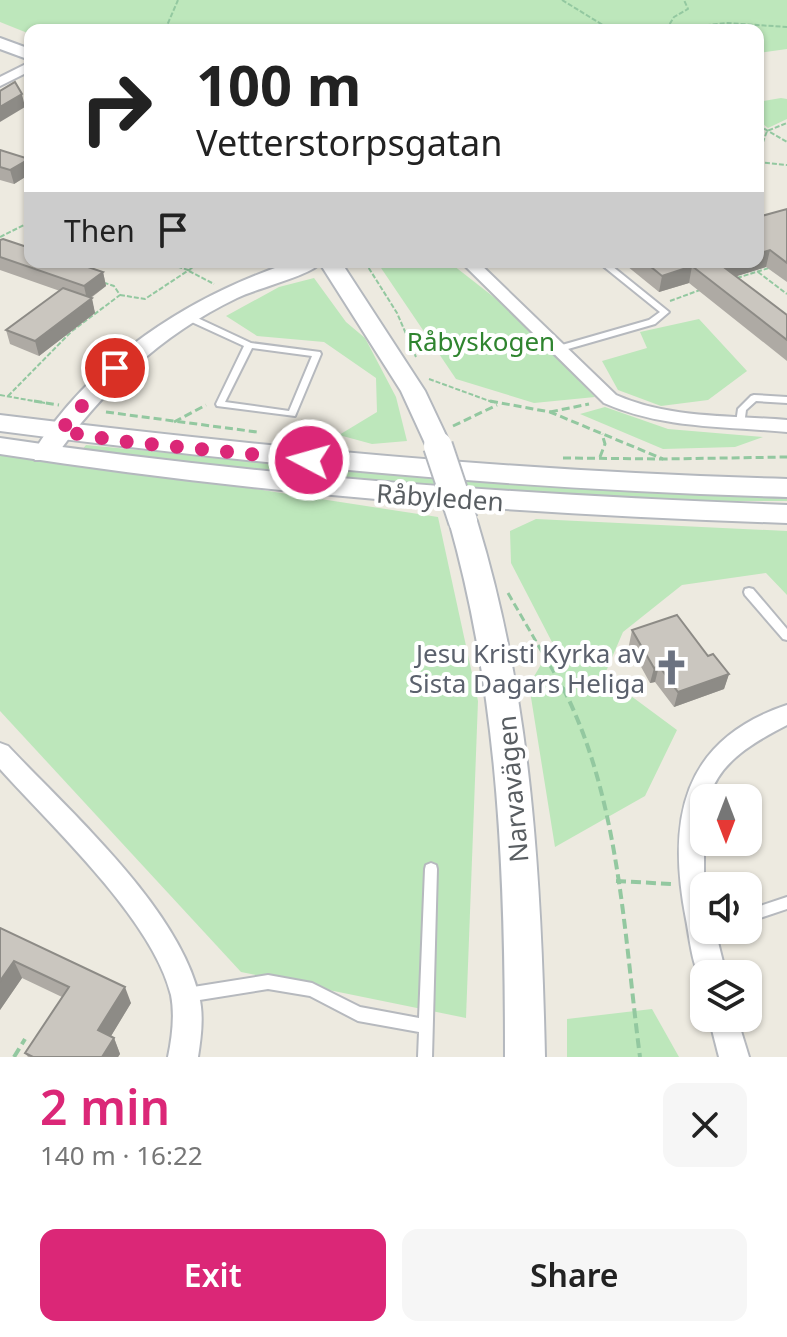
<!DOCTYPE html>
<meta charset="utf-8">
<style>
:root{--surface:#fff;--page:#f6f6f6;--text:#222;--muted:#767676;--accent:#db2777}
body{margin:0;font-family:"Noto Sans",sans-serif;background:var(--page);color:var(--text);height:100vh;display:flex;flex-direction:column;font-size:30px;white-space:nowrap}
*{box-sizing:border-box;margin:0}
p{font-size:26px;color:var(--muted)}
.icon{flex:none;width:44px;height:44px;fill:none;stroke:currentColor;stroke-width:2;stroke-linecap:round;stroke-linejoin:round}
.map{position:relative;height:1057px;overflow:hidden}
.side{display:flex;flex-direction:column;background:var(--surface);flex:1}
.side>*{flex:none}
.guide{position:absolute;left:24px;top:24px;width:740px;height:244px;border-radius:16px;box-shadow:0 2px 6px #0004;background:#fff;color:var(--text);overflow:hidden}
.needle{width:52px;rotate:180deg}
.buttons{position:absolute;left:690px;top:784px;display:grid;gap:16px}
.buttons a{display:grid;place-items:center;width:72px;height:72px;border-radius:16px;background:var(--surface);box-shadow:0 2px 6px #0004;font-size:40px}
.pin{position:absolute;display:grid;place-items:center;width:68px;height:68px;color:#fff;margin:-34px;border:4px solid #fff;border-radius:50%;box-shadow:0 2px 8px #0007}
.me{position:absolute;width:88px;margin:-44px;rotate:276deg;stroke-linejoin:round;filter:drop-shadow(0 0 6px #0008)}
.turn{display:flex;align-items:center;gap:28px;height:168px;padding:0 40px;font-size:36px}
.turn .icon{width:104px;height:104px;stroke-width:2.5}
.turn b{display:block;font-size:56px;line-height:68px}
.then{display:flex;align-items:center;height:76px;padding:0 40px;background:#0003;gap:16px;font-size:30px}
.round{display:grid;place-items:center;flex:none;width:84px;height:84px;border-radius:16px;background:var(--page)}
.head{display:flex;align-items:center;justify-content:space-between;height:136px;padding:0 40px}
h1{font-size:48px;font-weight:600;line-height:60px;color:var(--accent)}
.primary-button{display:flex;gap:16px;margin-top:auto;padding:16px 40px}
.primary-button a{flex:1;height:92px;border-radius:16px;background:var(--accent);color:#fff;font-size:32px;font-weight:600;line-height:92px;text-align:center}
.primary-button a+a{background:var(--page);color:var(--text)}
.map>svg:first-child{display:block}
.green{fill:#bde7bb}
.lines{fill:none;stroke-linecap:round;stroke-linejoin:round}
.service-casing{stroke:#b6b9be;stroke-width:4}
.minor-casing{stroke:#b6b9be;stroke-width:4}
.tertiary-casing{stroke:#b6b9be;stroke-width:4}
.secondary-casing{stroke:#b4b8be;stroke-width:4}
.path-far2{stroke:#93c8a0;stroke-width:2;stroke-dasharray:5 2;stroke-linecap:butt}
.path-far1{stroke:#93c8a0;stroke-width:3;stroke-dasharray:8 4;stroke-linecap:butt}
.path{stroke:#93c8a0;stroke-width:4;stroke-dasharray:10 5;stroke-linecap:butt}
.service{fill:#fff;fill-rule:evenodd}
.minor{fill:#fff;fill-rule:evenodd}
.tertiary{fill:#fff;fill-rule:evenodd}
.secondary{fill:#fff;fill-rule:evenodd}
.secondary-bridge-casing{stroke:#b4b8be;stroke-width:32;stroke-linecap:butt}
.secondary-bridge{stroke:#fff;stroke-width:28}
.wall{fill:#aeaaa4}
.shaded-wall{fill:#8d8b86}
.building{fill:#cac6bf;stroke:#8d8b86;stroke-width:2}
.route{stroke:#db2777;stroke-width:14;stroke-dasharray:0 25.2}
.labels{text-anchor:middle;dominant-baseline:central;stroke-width:8;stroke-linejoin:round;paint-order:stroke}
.park-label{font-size:26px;fill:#2f842f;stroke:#fff}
.street-label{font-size:26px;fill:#595e62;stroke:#fff}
.worship-label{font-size:26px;fill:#5b616d;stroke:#fff;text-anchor:end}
</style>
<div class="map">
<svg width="787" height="1057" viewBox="0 0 787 1057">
<rect width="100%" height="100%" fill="#edeae0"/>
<g class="green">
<path d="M 0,0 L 787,0 L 787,49 L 758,53 L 758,30 L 30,30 L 30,34 L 0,22 Z"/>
<path d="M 781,98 L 787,99 L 787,119 L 768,128 L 758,120 L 758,102 Z"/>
<path d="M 377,262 L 449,262 L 509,309 L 595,397 L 534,403 L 456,379 Z"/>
<path d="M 314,278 L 346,322 L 365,338 L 396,397 L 407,441 L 372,444 L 339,435 L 377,412 L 376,378 L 324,342 L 257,336 L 226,316 L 279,287 Z"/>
<path d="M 699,319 L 747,371 L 708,400 L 661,406 L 618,390 L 602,361 L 647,348 L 640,332 Z"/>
<path d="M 605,407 L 668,429 L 763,437 L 735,447 L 663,449 L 580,414 Z"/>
<path d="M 86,445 L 429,478 L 787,494 L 787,501 L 644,501 L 437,491 L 81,451 Z"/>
<path d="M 0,450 L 438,517 L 478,701 L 466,1018 L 241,972 L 0,711 Z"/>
<path d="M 536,519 L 787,531 L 787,595 L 766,573 L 682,585 L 623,632 L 604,676 L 677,730 L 645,796 L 555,847 L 529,685 L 553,644 L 511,563 L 510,531 Z"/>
<path d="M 652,1009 L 679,1057 L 567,1057 L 567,1019 Z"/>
</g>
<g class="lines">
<defs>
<g id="service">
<path d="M 598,262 L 607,262 L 669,312 L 655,324 L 561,351 L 555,351 L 555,347 L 649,320 L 660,312 Z"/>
<path d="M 183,314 L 189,314 L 251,343 L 320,352 L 321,354 L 295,416 L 217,406 L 216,404 L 244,346 L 183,318 ZM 252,348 L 312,356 L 289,411 L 225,402 Z"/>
<path d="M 754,395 L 787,397 L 787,403 L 756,401 L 746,410 L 744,425 L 738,425 L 736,423 L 738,409 L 751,396 Z"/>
<path d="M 749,588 L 753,589 L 787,629 L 787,640 L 783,639 L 745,595 L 744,592 L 745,589 Z"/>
<path d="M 431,863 L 436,865 L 437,869 L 432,1057 L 418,1057 L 419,1032 L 358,1021 L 310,996 L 268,989 L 187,1002 L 182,1000 L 180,995 L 182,990 L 187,988 L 268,975 L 312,983 L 360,1007 L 419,1018 L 425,869 L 426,865 Z"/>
<path d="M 787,897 L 787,909 L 748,922 L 748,910 Z"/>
</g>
<g id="minor">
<path d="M 30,62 L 30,71 L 0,86 L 0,77 Z"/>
<path d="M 461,262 L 478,262 L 616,395 C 671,419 729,415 787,420 L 787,432 C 724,426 663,429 604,403 Z"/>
<path d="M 787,705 L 787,725 C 756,741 719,761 709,798 L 704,798 L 704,930 L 715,930 L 726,974 L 704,974 L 704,984 C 692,968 690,939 686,919 C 667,821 681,740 787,705 Z"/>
<path d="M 0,743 L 8,746 C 70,812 178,907 199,996 C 204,1015 201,1038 198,1057 L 168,1057 C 172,1038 175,1015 171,995 C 153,920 52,827 0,769 Z"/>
<path d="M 709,1018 L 737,1018 L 749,1057 L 719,1057 Z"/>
</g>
<path id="tertiary" d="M 292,262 L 322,262 C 310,276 257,288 237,298 C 160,335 102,391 53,460 L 35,460 L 32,454 C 92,359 187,297 292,262 Z"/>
<g id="secondary">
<path d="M 0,38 L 30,49 L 30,60 L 0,49 Z"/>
<path d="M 319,262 L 341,262 L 425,391 L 451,446 L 447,452 L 429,452 L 401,391 Z"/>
<path d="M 0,415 C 262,447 523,472 787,479 L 787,497 C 523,490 262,465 0,431 Z"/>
<path d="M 0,438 C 261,477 523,495 787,505 L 787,523 C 523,514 261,495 0,454 Z"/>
<path d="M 463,511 L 473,514 L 477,521 C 531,697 541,874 545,1057 L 505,1057 C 505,875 499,697 449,521 L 453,514 Z"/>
</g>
</defs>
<use href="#service" class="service-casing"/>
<use href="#minor" class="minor-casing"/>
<use href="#tertiary" class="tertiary-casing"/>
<use href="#secondary" class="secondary-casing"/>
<g class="path-far2">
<path d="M 562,0 L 611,30"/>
<path d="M 165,30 L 178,0"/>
<path d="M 664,30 L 726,23 L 787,27"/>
<path d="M 666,30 L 674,17 L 688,9 L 684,0"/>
<path d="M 758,125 L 787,142"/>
<path d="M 758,156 L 767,131 L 787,123"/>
<path d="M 758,162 L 787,165"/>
<path d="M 0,237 L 30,222"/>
<path d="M 164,262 L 191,271"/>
<path d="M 365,262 L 397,313 L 416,357"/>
<path d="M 189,271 L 214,284"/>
<path d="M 758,272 L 787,294"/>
<path d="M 737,278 L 772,267"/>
<path d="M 120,295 L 145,299 L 201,262"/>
<path d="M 670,301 L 700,290"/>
<path d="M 429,379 L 495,403"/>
<path d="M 0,395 L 45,403"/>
<path d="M 8,396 L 72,331 L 120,295 L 114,286 L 105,283"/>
</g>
<g class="path-far1">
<path d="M 34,401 L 59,405"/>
<path d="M 490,401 L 550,412 L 663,459 L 787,457"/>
<path d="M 106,412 L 257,432"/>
<path d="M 550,412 L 589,404"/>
<path d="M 174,422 L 206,405"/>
<path d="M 453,426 L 497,405"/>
<path d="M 600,457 L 605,444 L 602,434"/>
<path d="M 563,458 L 663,459"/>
<path d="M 508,593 L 564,690"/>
</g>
<g class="path">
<path d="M 563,688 C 620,799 624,936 640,1057"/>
<path d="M 616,881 L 672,884"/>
<path d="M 14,1057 L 25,1039"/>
</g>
<use href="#service" class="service"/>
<use href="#minor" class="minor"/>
<use href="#tertiary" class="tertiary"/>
<use href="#secondary" class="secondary"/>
<defs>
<path id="secondary-bridge" d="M 438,446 L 463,521"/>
</defs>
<use href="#secondary-bridge" class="secondary-bridge-casing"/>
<use href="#secondary-bridge" class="secondary-bridge"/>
</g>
<g class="wall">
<path d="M 0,150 L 29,159 L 30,174 L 14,184 L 0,180 Z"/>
<path d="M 787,209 L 787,282 L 766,267 L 736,276 L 787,315 L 787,361 L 689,283 L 659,292 L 622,262 L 758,262 Z"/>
<path d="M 0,240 L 103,272 L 106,286 L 91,298 L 95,313 L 39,356 L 10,344 L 6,330 L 60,291 L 0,270 Z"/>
<path d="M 632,630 L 708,656 L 729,674 L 724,689 L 674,707 L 655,682 L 650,683 L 629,645 Z"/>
<path d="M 0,928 L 131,1003 L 111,1036 L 114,1038 L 120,1054 L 118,1057 L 28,1057 L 25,1053 L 62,997 L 22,978 L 0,1010 Z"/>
</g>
<g class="shaded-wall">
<path d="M 22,94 L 25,107 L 0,122 L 0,107 Z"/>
<path d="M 29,159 L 30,174 L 14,184 L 10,170 Z"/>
<path d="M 770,250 L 766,267 L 718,282 L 721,265 L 732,262 L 758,262 L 758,254 Z"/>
<path d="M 692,266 L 689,283 L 659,292 L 662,276 Z"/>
<path d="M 103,272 L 106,286 L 87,300 L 84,286 Z"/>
<path d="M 92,298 L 95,313 L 39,356 L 35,341 Z"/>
<path d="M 659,666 L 655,682 L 650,683 L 654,668 Z"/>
<path d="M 729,674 L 724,689 L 674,707 L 678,692 Z"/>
<path d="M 14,961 L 22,978 L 0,1010 L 0,981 Z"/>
<path d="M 125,987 L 131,1003 L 105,1046 L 98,1030 Z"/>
<path d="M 114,1038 L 120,1054 L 118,1057 L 102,1057 Z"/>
</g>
<g class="building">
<path d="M 15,82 L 22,94 L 0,107 L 0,91 Z"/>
<path d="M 0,150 L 29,159 L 10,170 L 0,167 Z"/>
<path d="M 787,209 L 787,263 L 770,250 L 758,254 L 758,217 Z"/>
<path d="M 3,239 L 30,248 L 30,262 L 73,262 L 103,272 L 84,286 L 0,257 L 0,240 Z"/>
<path d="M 645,262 L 732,262 L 721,265 L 787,315 L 787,340 L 692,266 L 662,276 Z"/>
<path d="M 63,288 L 92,298 L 35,341 L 6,330 Z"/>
<path d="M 677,615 L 708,656 L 713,654 L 729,674 L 678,692 L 659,666 L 654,668 L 632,630 Z"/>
<path d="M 0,928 L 125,987 L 98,1030 L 114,1038 L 102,1057 L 33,1057 L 25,1053 L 69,987 L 14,961 L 0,981 Z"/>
</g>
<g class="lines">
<path class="route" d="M 115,368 L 60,431 L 119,441 L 309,460"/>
</g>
<defs>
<symbol id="church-bare" viewBox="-9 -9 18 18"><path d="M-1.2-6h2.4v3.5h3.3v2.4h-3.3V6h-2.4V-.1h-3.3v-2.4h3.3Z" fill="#6b7280" stroke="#fff" stroke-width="2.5" paint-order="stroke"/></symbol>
</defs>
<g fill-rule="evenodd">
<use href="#church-bare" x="646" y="642" width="51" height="51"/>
</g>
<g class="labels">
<g class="park-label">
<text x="481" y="341">Råbyskogen</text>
</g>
<g class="street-label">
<text transform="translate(440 497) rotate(4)">Råbyleden</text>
<text transform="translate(512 789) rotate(-95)">Narvavägen</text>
</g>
<g class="worship-label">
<text x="645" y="653">Jesu Kristi Kyrka av<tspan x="645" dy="30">Sista Dagars Heliga</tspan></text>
</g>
</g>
</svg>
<div class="buttons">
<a><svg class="needle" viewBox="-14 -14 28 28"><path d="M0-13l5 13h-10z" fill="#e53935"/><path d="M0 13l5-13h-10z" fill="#767676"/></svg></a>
<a><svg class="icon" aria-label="sound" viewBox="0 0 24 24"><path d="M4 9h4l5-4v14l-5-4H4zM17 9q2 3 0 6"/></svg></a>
<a><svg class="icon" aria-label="layers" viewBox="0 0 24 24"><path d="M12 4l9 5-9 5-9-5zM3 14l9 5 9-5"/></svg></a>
</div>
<div class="pin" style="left:115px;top:368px;background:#d93025"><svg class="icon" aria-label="arrive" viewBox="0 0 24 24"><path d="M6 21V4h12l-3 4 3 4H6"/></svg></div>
<svg class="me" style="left:309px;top:460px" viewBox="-20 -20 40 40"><circle r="17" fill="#db2777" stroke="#fff" stroke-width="3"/><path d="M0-11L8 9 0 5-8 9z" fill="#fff"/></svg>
<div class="guide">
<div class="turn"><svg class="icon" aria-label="right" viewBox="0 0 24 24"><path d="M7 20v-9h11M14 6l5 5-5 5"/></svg><div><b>100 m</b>Vetterstorpsgatan</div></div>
<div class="then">Then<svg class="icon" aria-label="arrive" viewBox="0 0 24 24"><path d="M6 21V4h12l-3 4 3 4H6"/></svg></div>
</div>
</div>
<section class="side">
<div class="head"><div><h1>2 min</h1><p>140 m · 16:22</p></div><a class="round"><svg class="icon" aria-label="close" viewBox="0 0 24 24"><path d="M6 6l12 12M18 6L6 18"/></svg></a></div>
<div class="primary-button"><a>Exit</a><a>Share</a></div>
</section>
